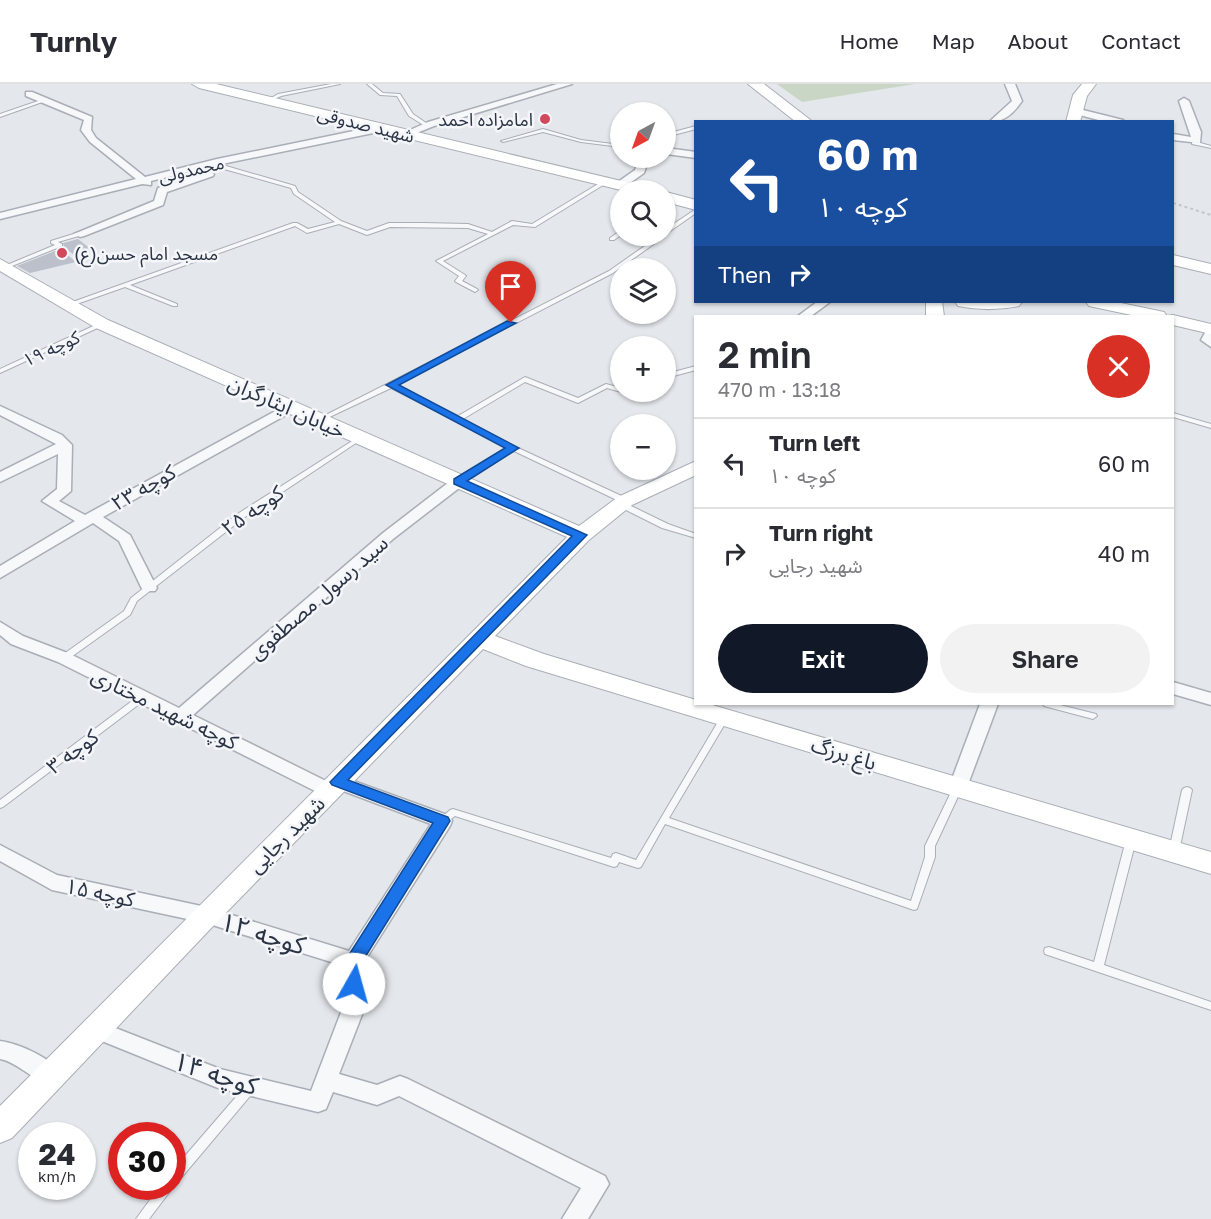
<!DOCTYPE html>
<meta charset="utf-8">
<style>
:root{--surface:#fff;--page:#f2f2f3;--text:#2b2b33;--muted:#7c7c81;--line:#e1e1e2;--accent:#111827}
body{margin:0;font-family:"Golos Text","Noto Sans Arabic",sans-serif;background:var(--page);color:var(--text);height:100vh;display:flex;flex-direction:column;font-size:22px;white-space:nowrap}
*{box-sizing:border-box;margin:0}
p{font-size:20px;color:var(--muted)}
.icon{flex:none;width:33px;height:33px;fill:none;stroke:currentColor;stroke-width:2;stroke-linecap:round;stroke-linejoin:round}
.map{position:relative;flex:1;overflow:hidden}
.side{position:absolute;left:694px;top:231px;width:480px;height:390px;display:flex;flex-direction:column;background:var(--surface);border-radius:0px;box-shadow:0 2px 4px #0004}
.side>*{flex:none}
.banner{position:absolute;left:694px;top:36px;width:480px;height:183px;border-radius:0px;box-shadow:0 2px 4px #0004;background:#1a4fa0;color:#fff;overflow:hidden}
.needle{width:39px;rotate:221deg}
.fabs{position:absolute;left:610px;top:18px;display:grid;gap:12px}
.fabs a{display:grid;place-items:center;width:66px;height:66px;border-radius:50%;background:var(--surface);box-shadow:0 2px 4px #0004;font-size:30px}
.speed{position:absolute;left:18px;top:1038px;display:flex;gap:12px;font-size:30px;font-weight:700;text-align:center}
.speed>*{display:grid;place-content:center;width:78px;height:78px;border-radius:50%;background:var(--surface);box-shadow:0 2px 4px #0004;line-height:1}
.speed small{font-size:15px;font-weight:400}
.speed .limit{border:9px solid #d22;background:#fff;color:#111}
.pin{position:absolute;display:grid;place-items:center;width:51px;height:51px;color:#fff;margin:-62px -26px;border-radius:50% 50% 50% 0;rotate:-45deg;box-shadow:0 0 6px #0007}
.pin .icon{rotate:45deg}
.me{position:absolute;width:66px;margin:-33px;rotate:7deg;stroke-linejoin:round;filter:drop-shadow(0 0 4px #0008)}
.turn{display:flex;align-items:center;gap:21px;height:126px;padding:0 24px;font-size:27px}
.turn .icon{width:78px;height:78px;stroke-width:2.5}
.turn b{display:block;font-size:42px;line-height:51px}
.then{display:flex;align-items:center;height:57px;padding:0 24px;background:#0003;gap:12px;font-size:22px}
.round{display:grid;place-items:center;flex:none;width:63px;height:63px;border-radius:32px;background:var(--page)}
.head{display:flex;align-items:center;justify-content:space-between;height:102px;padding:0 24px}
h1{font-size:36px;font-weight:600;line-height:45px}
.action{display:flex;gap:12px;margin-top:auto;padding:12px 24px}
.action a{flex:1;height:69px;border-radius:36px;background:var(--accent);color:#fff;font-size:24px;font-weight:600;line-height:69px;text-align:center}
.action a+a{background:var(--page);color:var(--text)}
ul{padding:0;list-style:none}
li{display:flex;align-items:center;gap:18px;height:90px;padding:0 24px;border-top:2px solid var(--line)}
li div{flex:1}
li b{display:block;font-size:22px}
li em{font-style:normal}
header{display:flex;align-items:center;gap:36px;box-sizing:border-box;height:84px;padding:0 30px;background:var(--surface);border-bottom:2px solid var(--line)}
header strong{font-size:28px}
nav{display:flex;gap:33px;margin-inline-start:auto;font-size:21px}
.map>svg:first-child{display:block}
.green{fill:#c9d6c5}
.building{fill:#bbc0ca}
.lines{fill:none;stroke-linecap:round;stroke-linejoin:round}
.lane-casing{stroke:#a9aeb7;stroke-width:2}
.street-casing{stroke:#a9aeb7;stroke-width:3}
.secondary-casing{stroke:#a9aeb7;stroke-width:2}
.path{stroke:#c2c5cb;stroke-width:2;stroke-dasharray:3 3;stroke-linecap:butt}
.lane{fill:#f7f8fa;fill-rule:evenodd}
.street{fill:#f7f8fa;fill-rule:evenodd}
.secondary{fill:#fff;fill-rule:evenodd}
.route{fill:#1a73e8;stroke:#114b97;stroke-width:1.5}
.poi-dot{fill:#d1495b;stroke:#f4f6f9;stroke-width:2}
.labels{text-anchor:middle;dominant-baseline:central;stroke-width:5;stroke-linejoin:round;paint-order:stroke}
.far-poi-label{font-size:18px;fill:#2b3445;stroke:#f4f6f9;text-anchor:end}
.far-street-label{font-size:18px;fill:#2b3445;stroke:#f4f6f9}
.street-label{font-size:21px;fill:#2b3445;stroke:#f4f6f9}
.near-street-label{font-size:26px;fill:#2b3445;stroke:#f4f6f9}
</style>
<header>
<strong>Turnly</strong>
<nav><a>Home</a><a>Map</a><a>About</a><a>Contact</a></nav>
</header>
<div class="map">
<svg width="1211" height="1135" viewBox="0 0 1211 1135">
<rect width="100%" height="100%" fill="#e4e7ec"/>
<path class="green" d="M 777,0 L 915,0 L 802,18 Z"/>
<g class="building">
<path d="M 78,155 L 92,166 L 74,171 L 64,163 L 63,159 Z"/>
<path d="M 60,165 L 76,178 L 30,189 L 17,182 Z"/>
</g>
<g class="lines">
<defs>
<g id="lane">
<path d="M 331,0 L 340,0 L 281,12 L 268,18 L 266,17 L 278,10 Z"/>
<path d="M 367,0 L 372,0 L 383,9 L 400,10 L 413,30 L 429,41 L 425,42 L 409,32 L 397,12 L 380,11 Z"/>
<path d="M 44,15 L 48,16 L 0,33 L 0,30 Z"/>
<path d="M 696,42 L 696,45 L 666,53 L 666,50 Z"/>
<path d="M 543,45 L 581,56 L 621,61 L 621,63 L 581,58 L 543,48 L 503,58 L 501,57 Z"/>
<path d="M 1194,56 L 1198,56 L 1197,58 L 1211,62 L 1211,64 L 1192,60 L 1192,59 Z"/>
<path d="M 226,82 L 295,102 L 298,108 L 341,137 L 367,147 L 389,139 L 423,139 L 468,140 L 492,148 L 512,137 L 532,140 L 603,97 L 608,98 L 535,143 L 513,141 L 443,177 L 465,191 L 466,192 L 462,197 L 477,205 L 478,206 L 475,208 L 456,198 L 455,197 L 459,192 L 436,177 L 488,150 L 468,144 L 390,143 L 367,151 L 339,140 L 307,149 L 295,142 L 130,201 L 177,220 L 177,222 L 173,222 L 125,203 L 71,222 L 67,222 L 67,220 L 293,139 L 297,139 L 308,145 L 335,138 L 294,110 L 291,104 L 224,85 L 224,83 Z"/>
<path d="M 696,125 L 696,129 L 666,150 L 666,145 Z"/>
<path d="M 621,146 L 621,151 L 614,156 L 610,156 L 610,154 Z"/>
<path d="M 80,148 L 82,149 L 82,151 L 58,158 L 62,160 L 62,162 L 7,184 L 2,183 L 55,161 L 51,159 L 51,157 Z"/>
<path d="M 659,152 L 665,152 L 613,189 L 396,301 L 458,332 L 525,293 L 578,314 L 606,300 L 621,304 L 621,308 L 623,308 L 621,308 L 607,304 L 578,319 L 525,298 L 463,335 L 516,363 L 628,415 L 629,417 L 625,419 L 668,440 L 696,450 L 696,454 L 662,444 L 618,422 L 617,420 L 621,418 L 514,367 L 461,400 L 455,400 L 454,398 L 455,396 L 509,364 L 391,304 L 321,337 L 319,338 L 316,336 L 609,187 Z"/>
<path d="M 102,238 L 104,239 L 104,241 L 0,289 L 0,285 Z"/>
<path d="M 696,282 L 696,286 L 666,294 L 666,290 Z"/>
<path d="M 1173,329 L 1211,340 L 1211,344 L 1173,333 Z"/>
<path d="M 360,352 L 362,353 L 362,355 L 245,433 L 137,517 L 130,531 L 67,576 L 61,576 L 60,574 L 61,572 L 124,527 L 131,514 L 239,429 Z"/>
<path d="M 143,610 L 147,613 L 146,615 L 3,723 L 0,724 L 0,716 L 140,611 Z"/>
<path d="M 1043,620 L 1056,620 L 1096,630 L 1097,632 L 1093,635 L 1044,622 Z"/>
<path d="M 725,630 L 729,633 L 669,734 L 911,817 L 925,773 L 925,762 L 954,702 L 960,702 L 962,704 L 935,762 L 935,773 L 917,825 L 914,826 L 911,825 L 665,740 L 641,783 L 638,784 L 619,778 L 617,782 L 614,783 L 455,732 L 446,739 L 440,739 L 438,737 L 450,726 L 453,725 L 611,774 L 613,770 L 616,769 L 636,776 L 722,631 Z"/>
<path d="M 1187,703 L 1190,704 L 1192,706 L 1179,767 L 1177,770 L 1174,771 L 1171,770 L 1169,767 L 1182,706 L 1184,704 Z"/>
<path d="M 1131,752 L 1134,753 L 1136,756 L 1104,881 L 1211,918 L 1211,926 L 1045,870 L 1044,867 L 1045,864 L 1049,863 L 1094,878 L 1126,756 L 1128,753 Z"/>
<path d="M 252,997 L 256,999 L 258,1002 L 256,1005 L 176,1100 L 173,1101 L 173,1102 L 171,1106 L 149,1135 L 136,1135 L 160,1102 L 172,1102 L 172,1087 L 248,999 Z"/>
</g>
<g id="street">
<path d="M 557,0 L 572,0 L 434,42 L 409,52 L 401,50 L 428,38 Z"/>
<path d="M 1005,0 L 1015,0 L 1022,17 C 1013,30 1004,38 989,38 L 1012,17 Z"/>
<path d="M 26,8 L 32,8 L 92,33 L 91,46 L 96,54 L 145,93 L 217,75 L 383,41 L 388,44 L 383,47 L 217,81 L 151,97 L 151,101 L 142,100 L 0,135 L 0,129 L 136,95 L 90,58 L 81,46 L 84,36 L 26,12 Z"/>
<path d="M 1184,14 L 1189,17 L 1201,48 L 1200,59 L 1173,56 L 1173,50 L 1191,53 L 1179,17 Z"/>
<path d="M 1075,24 L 1123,36 L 1124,38 L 1106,38 L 1072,29 L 1072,25 Z"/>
<path d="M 666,64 L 696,68 L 696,74 L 666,70 Z"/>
<path d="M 639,74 L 649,74 L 644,89 L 623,104 L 615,104 L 615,100 L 635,86 Z"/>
<path d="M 209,87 L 214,90 L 213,92 L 167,108 L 163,121 L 84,152 L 80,153 L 74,150 L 154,117 L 158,104 Z"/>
<path d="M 817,218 L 830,218 L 811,232 L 798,232 Z"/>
<path d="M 1211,244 L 1211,263 L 1201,256 L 1207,245 Z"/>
<path d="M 290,319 L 297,323 L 295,326 L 103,433 L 130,451 L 157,504 L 155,507 L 143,507 L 119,457 L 93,439 L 0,494 L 0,482 L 75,437 L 42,417 L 57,405 L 58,370 L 0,398 L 0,388 L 56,360 L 0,331 L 0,322 L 62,351 L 72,361 L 71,407 L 59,417 L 85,431 Z"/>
<path d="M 458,394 L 465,398 L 463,401 L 393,455 L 193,631 L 328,698 L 331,693 L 337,691 L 450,732 L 452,737 L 450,742 L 364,878 L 365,923 L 339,990 L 377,1001 L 400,992 L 408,995 L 605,1092 L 609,1100 L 588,1135 L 562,1135 L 581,1104 L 399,1012 L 377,1021 L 333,1008 L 326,1025 L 318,1028 L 218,1004 L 87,951 L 84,945 L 87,939 L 95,936 L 220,985 L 311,1007 L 343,923 L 344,882 L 206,839 L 52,806 L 0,777 L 0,761 L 57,791 L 206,823 L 349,867 L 431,740 L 338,705 L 335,711 L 329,713 L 323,711 L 58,578 L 11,560 L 0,551 L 0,538 L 23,552 L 70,570 L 179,624 L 383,449 L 453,395 Z"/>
<path d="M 1173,598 L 1211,609 L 1211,621 L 1173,610 Z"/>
<path d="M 980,620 L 998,620 L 967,703 L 964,708 L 958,710 L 952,708 L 949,703 Z"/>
<path d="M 0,957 C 18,959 54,975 62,991 L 59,998 C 39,1005 20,978 0,975 Z"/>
</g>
<g id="secondary">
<path d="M 192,0 L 216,0 L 638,101 L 646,106 L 621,106 L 199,4 Z"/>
<path d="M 748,0 L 764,0 L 813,38 L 796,38 Z"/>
<path d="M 1082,0 L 1096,0 L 1087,12 L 1080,38 L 1066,38 L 1073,11 Z"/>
<path d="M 666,108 L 696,116 L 696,126 L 666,118 Z"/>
<path d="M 1173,171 L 1211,180 L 1211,190 L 1173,181 Z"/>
<path d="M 0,175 L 108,236 L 579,442 L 618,413 L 696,377 L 696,391 L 632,421 L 589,456 L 495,552 L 544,570 L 696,616 L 696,620 L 709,620 L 1211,768 L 1211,790 L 526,582 L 483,565 L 216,839 L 12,1054 L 0,1059 L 0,1022 L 567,453 L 96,244 L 0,187 Z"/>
<path d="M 926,218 L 942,218 L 944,232 L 926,232 Z"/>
<path d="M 955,218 L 1022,218 L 1019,222 C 1000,226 977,226 958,222 Z"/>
<path d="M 1086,218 L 1116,218 L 1164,228 L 1167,232 L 1136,232 L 1089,222 Z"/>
<path d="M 1173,231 L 1211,240 L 1211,250 L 1173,241 L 1173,232 L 1167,232 Z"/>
</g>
</defs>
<use href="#lane" class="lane-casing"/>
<use href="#street" class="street-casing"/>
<use href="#secondary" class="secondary-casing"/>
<path class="path" d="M 1173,119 L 1211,131"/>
<use href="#lane" class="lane"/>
<use href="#street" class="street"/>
<use href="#secondary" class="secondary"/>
</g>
<path class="route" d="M 507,237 L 516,239 L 399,301 L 519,364 L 467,397 L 587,451 L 348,696 L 448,733 L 450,737 L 362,878 L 362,900 L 360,905 L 354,907 L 348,905 L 345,900 L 345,877 L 433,739 L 332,701 L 330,698 L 572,452 L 454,400 L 454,395 L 505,364 L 386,301 Z"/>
<g class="poi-dot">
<circle cx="545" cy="35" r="6"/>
<circle cx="62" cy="169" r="6"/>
</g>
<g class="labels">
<g class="far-poi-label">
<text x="533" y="35">امامزاده احمد</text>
<text x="74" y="169" text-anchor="start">مسجد امام حسن(ع)</text>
</g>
<g class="far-street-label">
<text transform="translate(366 40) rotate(14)">شهید صدوقی</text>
<text transform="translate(191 85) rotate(-13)">محمدولی</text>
<text transform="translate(51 264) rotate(-25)">کوچه ۱۹</text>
</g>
<g class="street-label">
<text transform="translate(287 322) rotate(24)">خیابان ایثارگران</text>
<text transform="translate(143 403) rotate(-30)">کوچه ۲۳</text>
<text transform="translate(252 426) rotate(-35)">کوچه ۲۵</text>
<text transform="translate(318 513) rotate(-41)">سید رسول مصطفوی</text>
<text transform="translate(165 624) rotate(26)">کوچه شهید مختاری</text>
<text transform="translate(72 667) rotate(-37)">کوچه ۳</text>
<text transform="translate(844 669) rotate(17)">باغ برزگ</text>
<text transform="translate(286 750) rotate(-45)">شهید رجایی</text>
<text transform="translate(100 808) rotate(12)">کوچه ۱۵</text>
</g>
<g class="near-street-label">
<text transform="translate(263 849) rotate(17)">کوچه ۱۲</text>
<text transform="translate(216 989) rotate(18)">کوچه ۱۴</text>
</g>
</g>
</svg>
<div class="fabs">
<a><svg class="needle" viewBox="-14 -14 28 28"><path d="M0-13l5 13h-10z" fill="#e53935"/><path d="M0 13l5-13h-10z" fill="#7c7c81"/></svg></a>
<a><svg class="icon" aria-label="search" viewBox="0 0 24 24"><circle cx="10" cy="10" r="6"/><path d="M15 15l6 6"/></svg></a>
<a><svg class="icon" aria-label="layers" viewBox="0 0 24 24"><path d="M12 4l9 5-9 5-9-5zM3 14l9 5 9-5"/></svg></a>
<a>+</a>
<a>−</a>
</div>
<div class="speed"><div>24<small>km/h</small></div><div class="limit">30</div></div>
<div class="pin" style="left:511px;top:239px;background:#d93025"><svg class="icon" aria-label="arrive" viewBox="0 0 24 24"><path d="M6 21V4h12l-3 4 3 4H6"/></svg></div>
<svg class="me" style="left:354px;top:900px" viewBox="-20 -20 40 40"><circle r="19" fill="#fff"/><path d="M0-13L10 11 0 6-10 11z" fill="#1a73e8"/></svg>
<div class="banner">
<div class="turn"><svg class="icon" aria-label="left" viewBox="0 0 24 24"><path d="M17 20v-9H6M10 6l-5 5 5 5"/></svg><div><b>60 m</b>کوچه ۱۰</div></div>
<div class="then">Then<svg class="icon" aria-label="right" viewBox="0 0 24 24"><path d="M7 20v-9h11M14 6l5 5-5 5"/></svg></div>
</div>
<section class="side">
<div class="head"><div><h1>2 min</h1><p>470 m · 13:18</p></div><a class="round" style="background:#d93025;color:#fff"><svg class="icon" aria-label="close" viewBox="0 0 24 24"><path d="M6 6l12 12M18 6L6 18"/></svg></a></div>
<ul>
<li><svg class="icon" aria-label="left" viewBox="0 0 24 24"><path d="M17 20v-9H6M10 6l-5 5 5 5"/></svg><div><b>Turn left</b><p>کوچه ۱۰</p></div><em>60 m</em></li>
<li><svg class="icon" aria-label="right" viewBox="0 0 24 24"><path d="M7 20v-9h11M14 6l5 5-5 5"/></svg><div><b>Turn right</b><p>شهید رجایی</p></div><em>40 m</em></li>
</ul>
<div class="action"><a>Exit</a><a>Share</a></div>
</section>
</div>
